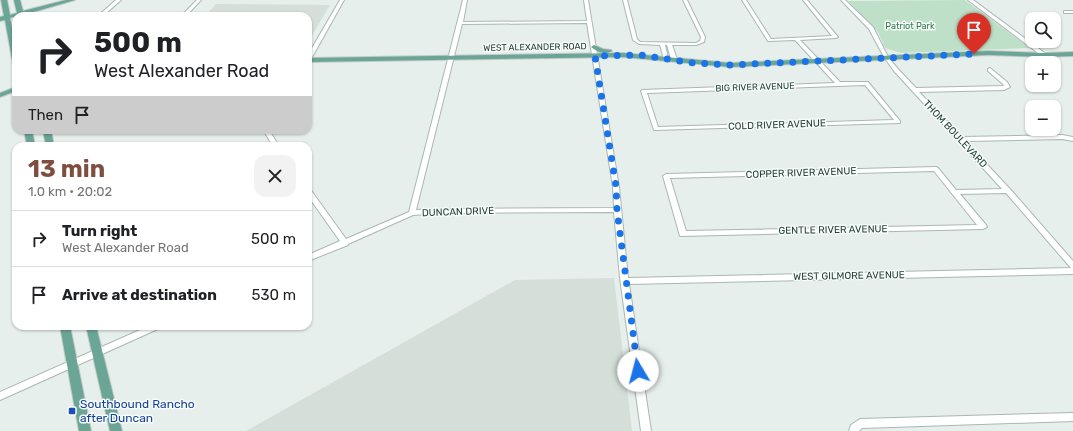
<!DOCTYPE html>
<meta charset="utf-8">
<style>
:root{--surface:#fff;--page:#f2f2f2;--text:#202124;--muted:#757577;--line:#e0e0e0;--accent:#7f4e3f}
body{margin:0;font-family:Rubik,sans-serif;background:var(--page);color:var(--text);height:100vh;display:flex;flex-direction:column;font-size:15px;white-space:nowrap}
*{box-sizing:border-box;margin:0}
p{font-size:13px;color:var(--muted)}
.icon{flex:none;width:22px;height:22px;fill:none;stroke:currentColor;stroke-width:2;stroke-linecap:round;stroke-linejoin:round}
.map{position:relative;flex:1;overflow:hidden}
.drawer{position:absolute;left:12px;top:142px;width:300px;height:188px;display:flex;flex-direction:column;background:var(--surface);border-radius:12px;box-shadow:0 1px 3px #0004}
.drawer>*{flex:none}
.guide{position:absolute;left:12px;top:12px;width:300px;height:122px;border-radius:12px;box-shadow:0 1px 3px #0004;background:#fff;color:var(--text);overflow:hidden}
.buttons{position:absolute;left:1025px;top:12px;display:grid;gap:8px}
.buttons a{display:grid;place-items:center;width:36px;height:36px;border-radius:8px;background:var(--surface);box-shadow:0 1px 3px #0004;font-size:20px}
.pin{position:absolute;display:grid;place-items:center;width:34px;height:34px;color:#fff;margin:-41px -17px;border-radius:50% 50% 50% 0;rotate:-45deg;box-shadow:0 0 4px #0007}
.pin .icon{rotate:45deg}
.me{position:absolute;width:44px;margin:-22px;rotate:352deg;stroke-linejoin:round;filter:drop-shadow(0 0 3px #0008)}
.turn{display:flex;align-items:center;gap:14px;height:84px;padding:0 16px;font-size:18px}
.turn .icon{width:52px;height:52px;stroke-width:2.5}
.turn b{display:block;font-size:28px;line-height:34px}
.then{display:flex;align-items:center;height:38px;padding:0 16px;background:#0003;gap:8px;font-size:15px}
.round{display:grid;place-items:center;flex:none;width:42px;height:42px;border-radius:12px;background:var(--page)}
.overview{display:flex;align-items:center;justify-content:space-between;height:68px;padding:0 16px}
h1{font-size:24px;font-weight:700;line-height:30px;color:var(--accent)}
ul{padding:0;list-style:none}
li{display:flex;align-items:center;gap:12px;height:56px;padding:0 16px;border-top:1px solid var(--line)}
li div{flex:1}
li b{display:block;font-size:15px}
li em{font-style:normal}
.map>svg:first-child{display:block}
.built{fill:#d4dfda}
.green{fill:#bfe0c8}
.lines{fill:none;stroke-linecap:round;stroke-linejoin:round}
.minor-casing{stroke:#a8b8b2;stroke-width:2}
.major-casing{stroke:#c2cac8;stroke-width:2}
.minor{fill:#fff;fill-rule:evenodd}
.major{fill:#6aa596;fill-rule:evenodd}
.route{stroke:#1a73e8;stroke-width:7;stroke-dasharray:0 12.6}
.transit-dot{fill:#1a4fb4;stroke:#f7fbf9;stroke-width:1.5}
.labels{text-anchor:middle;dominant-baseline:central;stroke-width:3;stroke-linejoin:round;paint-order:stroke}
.far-park-label{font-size:9px;fill:#2d7a4b;stroke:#f7fbf9}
.far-street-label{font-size:9px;fill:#24423a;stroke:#f7fbf9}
.street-label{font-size:10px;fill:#24423a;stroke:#f7fbf9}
.near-transit-label{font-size:12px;fill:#164399;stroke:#f7fbf9;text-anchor:start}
</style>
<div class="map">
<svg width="1073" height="431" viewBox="0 0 1073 431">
<rect width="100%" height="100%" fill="#e6efeb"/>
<g class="built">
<path d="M 216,4 L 330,5 L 308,42 L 308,16 L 205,16 Z"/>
<path d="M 614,278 L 632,431 L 246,431 L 515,280 Z"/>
</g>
<path class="green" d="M 965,0 L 1030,48 L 901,53 L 885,48 L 878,32 L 848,1 Z"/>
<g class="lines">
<defs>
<g id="minor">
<path d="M 116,0 L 121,0 L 103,16 L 98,16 Z"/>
<path d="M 197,0 L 201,0 L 186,16 L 181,16 Z"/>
<path d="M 340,0 L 344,0 L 311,59 L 308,61 L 308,55 Z"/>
<path d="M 463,0 L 467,0 L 463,22 L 587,21 L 584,0 L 588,0 L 619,187 L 628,278 L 1071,268 L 1006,193 L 960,194 L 986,225 L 987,227 L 983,229 L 680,236 L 663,176 L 666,174 L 936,167 L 938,168 L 956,190 L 1002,189 L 894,71 L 884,57 L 869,29 L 841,0 L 845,0 L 873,27 L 888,57 L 898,69 L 916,88 L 1004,86 L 1003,84 L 988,71 L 988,69 L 990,68 L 1007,82 L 1010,87 L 1004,90 L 919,92 L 962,137 L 1062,135 L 1073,137 L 1073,141 L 1062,139 L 965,141 L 1010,189 L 1073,261 L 1073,274 L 629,284 L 651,431 L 641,431 L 620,278 L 614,212 L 441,213 L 413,215 L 348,244 L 348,245 L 308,261 L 308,255 L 340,241 L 308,196 L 308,189 L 310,189 L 346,239 L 409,212 ZM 587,23 L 613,187 L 614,208 L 441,209 L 416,210 L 462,24 ZM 934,171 L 977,225 L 686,231 L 670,178 Z"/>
<path d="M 623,0 L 627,0 L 637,39 L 640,42 L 696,43 L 700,41 L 701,37 L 683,0 L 687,0 L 705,37 L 704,42 L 696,45 L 672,45 L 677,59 L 674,61 L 671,59 L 667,45 L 665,45 L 668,58 L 664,59 L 660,45 L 639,44 L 633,40 Z"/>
<path d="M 742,0 L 746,0 L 771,39 L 832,36 L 803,0 L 807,0 L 838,37 L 836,38 L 800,40 L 840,82 L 868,82 L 900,121 L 900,123 L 654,130 L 641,91 L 642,90 L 835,83 L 795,40 L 768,41 ZM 865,85 L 894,120 L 658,127 L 647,93 Z"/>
<path d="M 968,0 L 973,0 L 1046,54 L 1046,56 L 1042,56 Z"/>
<rect x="1064" y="11" width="9" height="2"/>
<path d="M 263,130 L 269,130 L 279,146 L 273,146 Z"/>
<path d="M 149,326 L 161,326 L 160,328 L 0,400 L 0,392 Z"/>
<path d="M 1073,413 L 1073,421 L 862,428 L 859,431 L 849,431 L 851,425 L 860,419 Z"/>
</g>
<g id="major">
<path d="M 1,0 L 7,0 L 10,15 L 17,13 L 14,0 L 20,0 L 23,11 L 66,0 L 75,0 L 23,15 L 24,16 L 16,16 L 10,18 L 16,47 L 16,66 L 13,64 L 5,20 L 0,21 L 0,17 L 4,16 Z"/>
<path d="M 594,45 L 603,49 L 611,50 L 612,51 C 605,55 597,52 591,47 Z"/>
<path d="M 988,51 L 1044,53 L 1073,52 L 1073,56 L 1044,57 L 988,55 L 730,67 L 623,57 L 308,62 L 308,58 L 623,53 L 730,63 Z"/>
<path d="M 16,87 L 16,91 L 0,97 L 0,93 Z"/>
<path d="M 24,130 L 32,130 L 35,146 L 27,146 Z"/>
<path d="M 43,130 L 51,130 L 54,146 L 46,146 Z"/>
<path d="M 60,326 L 70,326 L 91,431 L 79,431 Z"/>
<path d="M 86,326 L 96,326 L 122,431 L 110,431 Z"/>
</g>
</defs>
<use href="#minor" class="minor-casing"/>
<use href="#major" class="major-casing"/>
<use href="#minor" class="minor"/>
<use href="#major" class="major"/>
</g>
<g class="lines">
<path class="route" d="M 638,371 L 617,210 L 616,186 L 595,56 L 640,55 L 694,63 L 730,65 L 974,54"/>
</g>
<rect class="transit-dot" x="68" y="407" width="8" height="8" rx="2"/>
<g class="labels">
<g class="far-park-label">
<text x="910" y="26">Patriot Park</text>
</g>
<g class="far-street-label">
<text transform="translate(535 47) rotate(-1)">WEST ALEXANDER ROAD</text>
<text transform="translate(755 87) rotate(-2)">BIG RIVER AVENUE</text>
</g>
<g class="street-label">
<text transform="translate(777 125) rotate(-2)">COLD RIVER AVENUE</text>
<text transform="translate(955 134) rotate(47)">THOM BOULEVARD</text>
<text transform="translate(801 173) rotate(-2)">COPPER RIVER AVENUE</text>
<text transform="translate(458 212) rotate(-2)">DUNCAN DRIVE</text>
<text transform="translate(833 230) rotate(-1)">GENTLE RIVER AVENUE</text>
<text transform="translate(849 276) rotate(-1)">WEST GILMORE AVENUE</text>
</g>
<g class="near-transit-label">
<text x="80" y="404">Southbound Rancho<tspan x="80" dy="14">after Duncan</tspan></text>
</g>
</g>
</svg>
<div class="buttons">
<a><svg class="icon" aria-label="search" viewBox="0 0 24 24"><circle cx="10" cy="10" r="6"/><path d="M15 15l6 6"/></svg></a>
<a>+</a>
<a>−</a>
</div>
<div class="pin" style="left:974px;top:54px;background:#d93025"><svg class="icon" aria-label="arrive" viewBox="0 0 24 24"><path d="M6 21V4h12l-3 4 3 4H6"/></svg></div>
<svg class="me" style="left:638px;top:371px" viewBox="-20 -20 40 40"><circle r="19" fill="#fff"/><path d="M0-13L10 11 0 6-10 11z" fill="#1a73e8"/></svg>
<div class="guide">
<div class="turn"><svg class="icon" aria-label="right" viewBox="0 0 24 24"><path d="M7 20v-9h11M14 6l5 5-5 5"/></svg><div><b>500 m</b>West Alexander Road</div></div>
<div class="then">Then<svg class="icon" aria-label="arrive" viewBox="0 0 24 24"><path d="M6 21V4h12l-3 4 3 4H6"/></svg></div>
</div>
<section class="drawer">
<div class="overview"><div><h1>13 min</h1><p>1.0 km · 20:02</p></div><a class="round"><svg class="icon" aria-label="close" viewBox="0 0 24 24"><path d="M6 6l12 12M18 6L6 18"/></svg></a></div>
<ul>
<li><svg class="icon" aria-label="right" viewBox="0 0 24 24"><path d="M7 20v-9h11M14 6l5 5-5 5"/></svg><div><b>Turn right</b><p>West Alexander Road</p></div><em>500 m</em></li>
<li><svg class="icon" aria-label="arrive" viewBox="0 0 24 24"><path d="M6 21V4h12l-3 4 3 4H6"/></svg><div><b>Arrive at destination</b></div><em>530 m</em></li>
</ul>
</section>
</div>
